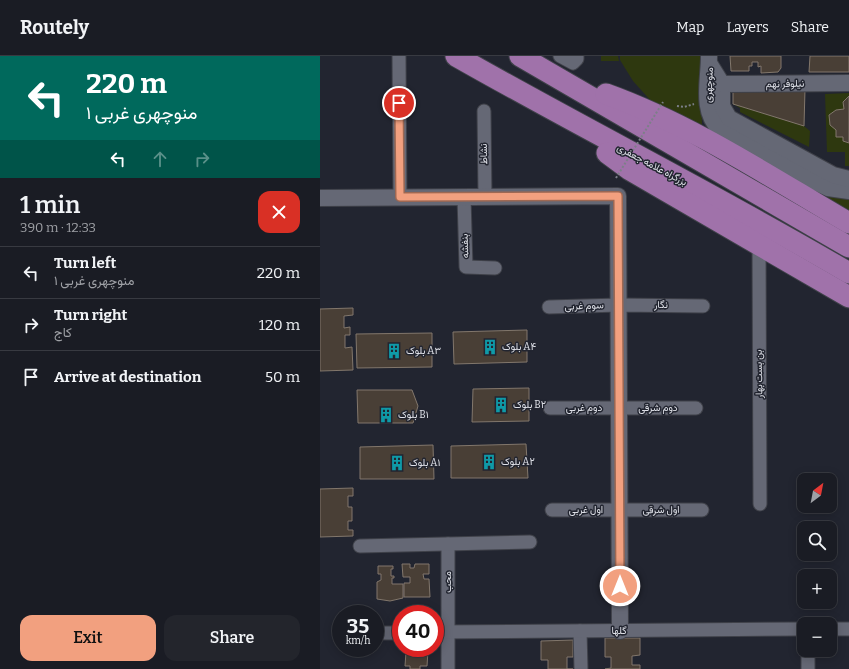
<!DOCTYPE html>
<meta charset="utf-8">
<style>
:root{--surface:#1a1c24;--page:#23252c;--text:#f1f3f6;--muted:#9fa1a6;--line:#383a41;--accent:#f2a07f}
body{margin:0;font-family:Bitter,Vazirmatn,serif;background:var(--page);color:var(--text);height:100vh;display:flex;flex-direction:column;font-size:15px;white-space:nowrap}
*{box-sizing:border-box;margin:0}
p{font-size:13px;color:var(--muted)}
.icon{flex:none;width:22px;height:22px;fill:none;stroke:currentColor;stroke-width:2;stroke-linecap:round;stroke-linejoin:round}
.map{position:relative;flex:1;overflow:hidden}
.sheet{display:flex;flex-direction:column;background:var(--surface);width:320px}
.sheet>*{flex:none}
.top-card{background:#00695c;color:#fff;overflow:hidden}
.needle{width:26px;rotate:32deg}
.tools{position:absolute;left:477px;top:417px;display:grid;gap:8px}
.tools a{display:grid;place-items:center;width:40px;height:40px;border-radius:8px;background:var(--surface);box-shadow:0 2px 10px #0003,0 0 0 1px var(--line);font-size:20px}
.speed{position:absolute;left:12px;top:549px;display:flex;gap:8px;font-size:20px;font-weight:700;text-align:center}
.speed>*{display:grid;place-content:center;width:52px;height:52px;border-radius:50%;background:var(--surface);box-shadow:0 2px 10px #0003,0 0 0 1px var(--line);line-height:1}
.speed small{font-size:10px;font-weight:400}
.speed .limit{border:6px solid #d22;background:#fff;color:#111}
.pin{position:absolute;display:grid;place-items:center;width:34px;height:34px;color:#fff;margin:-17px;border:2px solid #fff;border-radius:50%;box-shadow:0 1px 4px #0007}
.me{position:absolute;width:44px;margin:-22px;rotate:0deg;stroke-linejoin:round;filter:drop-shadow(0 0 3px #0008)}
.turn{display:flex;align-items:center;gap:14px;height:84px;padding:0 20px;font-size:18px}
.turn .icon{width:52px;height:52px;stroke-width:2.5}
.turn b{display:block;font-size:28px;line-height:34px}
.lanes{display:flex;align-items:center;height:38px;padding:0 20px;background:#0003;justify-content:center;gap:20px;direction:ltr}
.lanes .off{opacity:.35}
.round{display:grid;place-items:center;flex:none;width:42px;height:42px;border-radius:12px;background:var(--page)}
.overview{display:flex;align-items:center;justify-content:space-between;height:68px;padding:0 20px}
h1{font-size:24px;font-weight:600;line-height:30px}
.button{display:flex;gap:8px;margin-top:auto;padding:8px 20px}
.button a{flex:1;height:46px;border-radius:12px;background:var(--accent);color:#111;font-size:16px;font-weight:600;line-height:46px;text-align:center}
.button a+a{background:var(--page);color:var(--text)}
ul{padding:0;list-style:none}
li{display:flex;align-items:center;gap:12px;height:52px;padding:0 20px;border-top:1px solid var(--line)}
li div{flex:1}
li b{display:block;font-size:15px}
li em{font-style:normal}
header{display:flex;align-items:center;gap:24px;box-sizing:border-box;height:56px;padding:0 20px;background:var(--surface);border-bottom:1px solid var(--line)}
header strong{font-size:19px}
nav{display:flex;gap:22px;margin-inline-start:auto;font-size:14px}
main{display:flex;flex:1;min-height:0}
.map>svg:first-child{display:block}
.green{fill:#2e380f}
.building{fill:#493f36;stroke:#82776c}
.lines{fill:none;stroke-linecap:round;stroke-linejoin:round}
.minor-casing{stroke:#3f4149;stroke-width:15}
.tertiary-casing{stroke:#3f4149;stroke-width:18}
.trunk-casing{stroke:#3f4149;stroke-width:23}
.path{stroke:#7c7f88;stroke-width:2;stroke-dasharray:2 2;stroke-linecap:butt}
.minor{stroke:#656875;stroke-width:13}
.tertiary{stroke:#656875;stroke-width:16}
.trunk{stroke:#a072aa;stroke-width:21}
.path-bridge{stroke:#7c7f88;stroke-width:2;stroke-dasharray:2 2;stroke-linecap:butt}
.route-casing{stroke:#9d6853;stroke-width:10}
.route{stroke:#f2a07f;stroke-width:7}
.labels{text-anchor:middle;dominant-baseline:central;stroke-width:3;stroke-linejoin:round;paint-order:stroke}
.street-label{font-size:10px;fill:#e0e2e9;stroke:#222530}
.poi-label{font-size:10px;fill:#e0e2e9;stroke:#222530;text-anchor:start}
</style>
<header>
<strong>Routely</strong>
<nav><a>Map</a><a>Layers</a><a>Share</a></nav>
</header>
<main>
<section class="sheet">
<div class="top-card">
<div class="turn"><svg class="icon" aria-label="left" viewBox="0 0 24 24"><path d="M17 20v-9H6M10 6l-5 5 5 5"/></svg><div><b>220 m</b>منوچهری غربی ۱</div></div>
<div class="lanes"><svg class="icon" aria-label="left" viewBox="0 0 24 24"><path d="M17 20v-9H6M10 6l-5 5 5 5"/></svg><svg class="icon off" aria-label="ahead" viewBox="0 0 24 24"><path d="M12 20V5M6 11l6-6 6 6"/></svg><svg class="icon off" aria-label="right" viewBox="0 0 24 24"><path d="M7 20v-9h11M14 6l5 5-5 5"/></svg></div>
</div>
<div class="overview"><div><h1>1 min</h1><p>390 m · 12:33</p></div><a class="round" style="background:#d93025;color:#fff"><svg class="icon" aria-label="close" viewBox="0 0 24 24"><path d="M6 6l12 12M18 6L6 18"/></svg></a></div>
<ul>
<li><svg class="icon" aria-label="left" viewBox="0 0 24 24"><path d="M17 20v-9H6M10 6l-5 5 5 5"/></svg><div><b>Turn left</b><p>منوچهری غربی ۱</p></div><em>220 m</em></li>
<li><svg class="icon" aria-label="right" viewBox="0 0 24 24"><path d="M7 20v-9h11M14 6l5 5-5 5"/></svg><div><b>Turn right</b><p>کاج</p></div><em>120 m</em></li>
<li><svg class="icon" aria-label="arrive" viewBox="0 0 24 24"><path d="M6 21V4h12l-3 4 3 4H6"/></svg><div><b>Arrive at destination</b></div><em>50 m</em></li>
</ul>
<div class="button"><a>Exit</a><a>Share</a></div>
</section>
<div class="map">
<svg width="529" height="613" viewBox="0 0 529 613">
<rect width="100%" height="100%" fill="#222530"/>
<g class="green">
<path d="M 281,0 L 298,0 L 299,5 L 281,5 Z"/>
<path d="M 300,0 L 381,0 L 382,71 L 331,45 L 313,25 L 300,4 Z"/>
<path d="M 529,37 L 529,110 L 525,110 L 525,96 L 507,96 L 505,38 Z"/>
<path d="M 413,48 L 484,70 L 490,75 L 489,91 L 420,56 L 420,52 Z"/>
<path d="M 486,125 L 529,140 L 529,154 L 481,135 Z"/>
</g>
<g class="building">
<path d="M 410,0 L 461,0 L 461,12 L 458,16 L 441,17 L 441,10 L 438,11 L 438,6 L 432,6 L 432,10 L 429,10 L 429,15 L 411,15 Z"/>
<path d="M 490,0 L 529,0 L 529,16 L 489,16 Z"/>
<path d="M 485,33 L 484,70 L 413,48 L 413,34 Z"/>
<path d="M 529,40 L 529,87 L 523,85 L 523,81 L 516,81 L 516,74 L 510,69 L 509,59 L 516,54 L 524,53 L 523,46 Z"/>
<path d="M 33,252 L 33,259 L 24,260 L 24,272 L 30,271 L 30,279 L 25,279 L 25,292 L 32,291 L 33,314 L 0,315 L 0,253 Z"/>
<path d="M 207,274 L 207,306 L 134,308 L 133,276 Z"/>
<path d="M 112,277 L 112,311 L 37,312 L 36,278 Z"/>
<path d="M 209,332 L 209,365 L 152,366 L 153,333 Z"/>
<path d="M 37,334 L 92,334 L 98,350 L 93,367 L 38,367 Z"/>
<path d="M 206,388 L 208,422 L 131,422 L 131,390 Z"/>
<path d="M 113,389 L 114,423 L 40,423 L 40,391 Z"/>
<path d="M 33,432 L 33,440 L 28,440 L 28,451 L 32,451 L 32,465 L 28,465 L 28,474 L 33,474 L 33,480 L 0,481 L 0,433 Z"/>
<path d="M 82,508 L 90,508 L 90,512 L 94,512 L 95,508 L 109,508 L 109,518 L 103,518 L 104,523 L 109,523 L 110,541 L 84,541 L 84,527 L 90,527 L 90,521 L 83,521 Z"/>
<path d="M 58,510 L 73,510 L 73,513 L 71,513 L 71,520 L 74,520 L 74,522 L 72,522 L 72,528 L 83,528 L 83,542 L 70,545 L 57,543 L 57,526 L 61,524 L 61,518 L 58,518 Z"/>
<path d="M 285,582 L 320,582 L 320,599 L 312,600 L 312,609 L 320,609 L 320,613 L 285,613 L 291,612 L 291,601 L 285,601 Z"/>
<path d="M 253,584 L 253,601 L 247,601 L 247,613 L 253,613 L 228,613 L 228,604 L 221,604 L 221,585 Z"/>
<path d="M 93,592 L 104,592 L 108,595 L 107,610 L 100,610 L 100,613 L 90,613 L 90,610 L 85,610 L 86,596 L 93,597 Z"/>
</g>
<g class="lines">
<defs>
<g id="minor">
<path d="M 79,0 L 80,141"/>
<path d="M 240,0 L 253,7 L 257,3 L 257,0"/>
<path d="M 164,55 L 165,141"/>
<path d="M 144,141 L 146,211 L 175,212"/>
<path d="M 439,188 L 440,448"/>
<path d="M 229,251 L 299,249 L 383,250"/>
<path d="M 230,352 L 376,352"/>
<path d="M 232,454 L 382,454"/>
<path d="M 128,488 L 128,613"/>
<path d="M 40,490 L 210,486"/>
<path d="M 510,573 L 529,573"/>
<path d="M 260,575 L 261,613"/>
<path d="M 115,576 L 484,573"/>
<path d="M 55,577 L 81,577"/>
<path d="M 488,594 L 488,613"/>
</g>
<g id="tertiary">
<path d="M 389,0 C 389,25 380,55 400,74 L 493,125 L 508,132 L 529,135"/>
<path d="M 389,7 L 402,28 L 402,50 L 409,62 L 513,119 L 529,123"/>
<path d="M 402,28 L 529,27"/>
<path d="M 0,142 L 298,140 L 300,575"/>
</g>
<g id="trunk">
<path d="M 136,0 C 266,74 400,141 529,217"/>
<path d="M 200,0 L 529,191"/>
<path d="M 286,38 C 372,69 450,121 529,167"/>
<path d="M 287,97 L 310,114 L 529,241"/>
</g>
</defs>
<use href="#minor" class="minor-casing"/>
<use href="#tertiary" class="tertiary-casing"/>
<use href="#trunk" class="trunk-casing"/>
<path class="path" d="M 357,50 L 364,51 L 374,48"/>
<use href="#minor" class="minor"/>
<use href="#tertiary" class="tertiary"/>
<use href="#trunk" class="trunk"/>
<path class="path-bridge" d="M 296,122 L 343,46"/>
</g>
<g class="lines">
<defs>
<path id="route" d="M 79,47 L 80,141 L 298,140 L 300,530"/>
</defs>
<use href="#route" class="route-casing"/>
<use href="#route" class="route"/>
</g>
<defs>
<symbol id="building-bare" viewBox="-9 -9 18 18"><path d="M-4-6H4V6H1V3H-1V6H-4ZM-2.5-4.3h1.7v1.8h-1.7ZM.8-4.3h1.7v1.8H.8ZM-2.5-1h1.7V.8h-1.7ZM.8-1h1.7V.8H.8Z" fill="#0f9aa8" stroke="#222530" stroke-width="2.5" paint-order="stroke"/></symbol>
</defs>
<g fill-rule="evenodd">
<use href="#building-bare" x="159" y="280" width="22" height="22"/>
<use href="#building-bare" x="63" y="284" width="22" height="22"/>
<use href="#building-bare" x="170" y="338" width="22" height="22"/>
<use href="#building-bare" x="55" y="348" width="22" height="22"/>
<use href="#building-bare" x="158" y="395" width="22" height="22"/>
<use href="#building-bare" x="66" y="396" width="22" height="22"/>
</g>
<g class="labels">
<g class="street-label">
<text transform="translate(465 28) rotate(-1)">نیلوفر نهم</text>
<text transform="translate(389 29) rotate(-87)">منوچهری</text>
<text transform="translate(164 98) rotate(-91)">نشاط</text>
<text transform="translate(332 109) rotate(28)">بزرگراه علامه جعفری</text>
<text transform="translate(145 190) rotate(-92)">بنفشه</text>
<text transform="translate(341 249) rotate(1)">نگار</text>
<text transform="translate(264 250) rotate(-2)">سوم غربی</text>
<text transform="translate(439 318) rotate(-91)">بن بست بهار</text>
<text x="264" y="352">دوم غربی</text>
<text x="338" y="352">دوم شرقی</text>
<text x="266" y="454">اول غربی</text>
<text transform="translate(341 454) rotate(-1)">اول شرقی</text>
<text transform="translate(128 526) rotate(-90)">محب</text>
<text x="299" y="575">گلها</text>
</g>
<g class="poi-label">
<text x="182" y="291">بلوک A۴</text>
<text x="86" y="295">بلوک A۳</text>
<text x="193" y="349">بلوک B۲</text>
<text x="78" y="359">بلوک B۱</text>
<text x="181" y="406">بلوک A۲</text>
<text x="89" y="407">بلوک A۱</text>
</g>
</g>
</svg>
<div class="tools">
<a><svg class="needle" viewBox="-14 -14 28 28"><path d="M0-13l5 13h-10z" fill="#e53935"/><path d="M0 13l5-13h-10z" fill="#9fa1a6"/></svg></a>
<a><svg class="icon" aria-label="search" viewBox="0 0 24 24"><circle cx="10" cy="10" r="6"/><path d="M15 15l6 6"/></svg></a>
<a>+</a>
<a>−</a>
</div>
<div class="speed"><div>35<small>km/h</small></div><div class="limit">40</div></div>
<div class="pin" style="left:79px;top:47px;background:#d93025"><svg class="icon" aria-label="arrive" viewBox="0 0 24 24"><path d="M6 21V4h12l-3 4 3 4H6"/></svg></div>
<svg class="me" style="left:300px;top:530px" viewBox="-20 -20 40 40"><circle r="17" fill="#f2a07f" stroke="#fff" stroke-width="3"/><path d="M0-11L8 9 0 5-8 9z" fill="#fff"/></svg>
</div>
</main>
